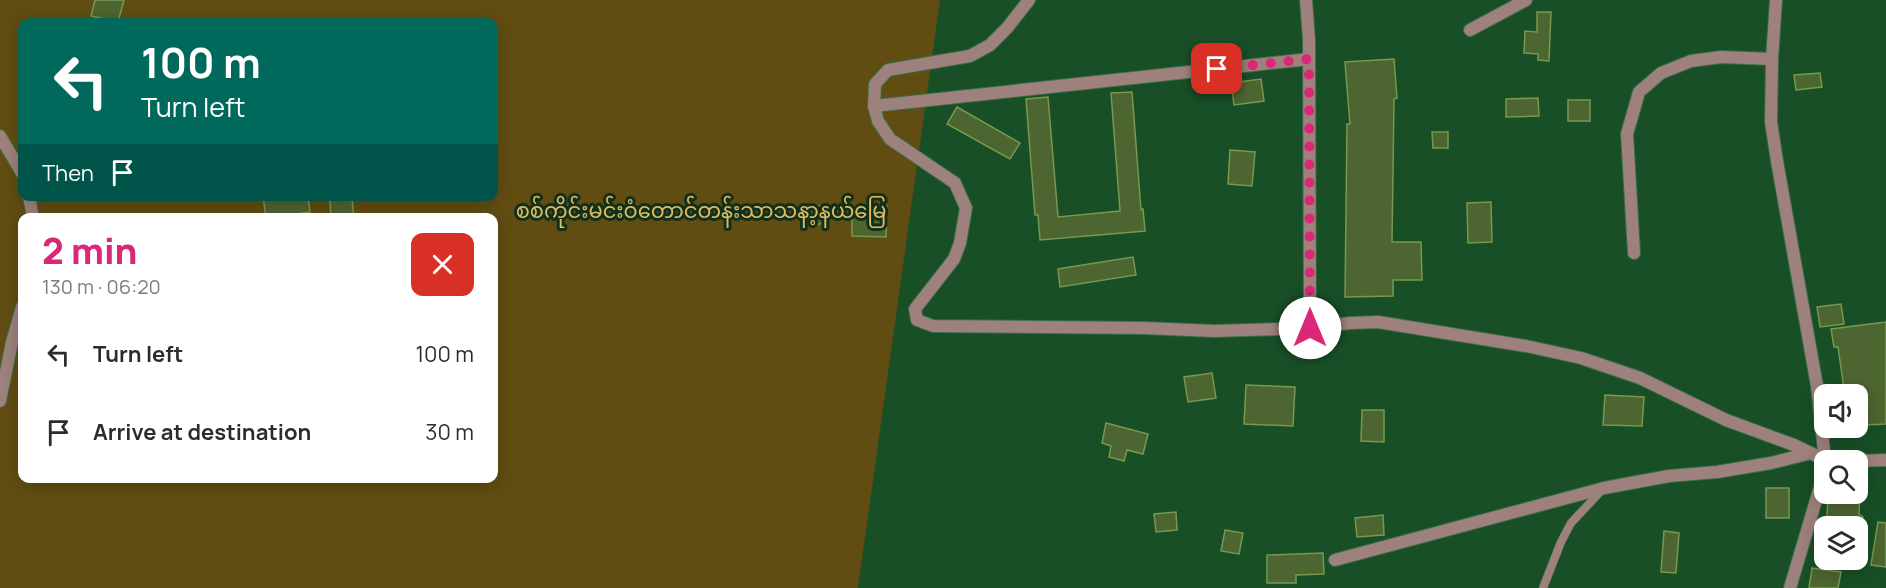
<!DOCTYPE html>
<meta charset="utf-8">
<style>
:root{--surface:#fff;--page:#f7f7f7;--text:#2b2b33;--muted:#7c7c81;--accent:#db2777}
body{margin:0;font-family:Manrope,"Noto Sans Myanmar",sans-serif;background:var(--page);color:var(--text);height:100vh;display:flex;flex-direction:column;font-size:22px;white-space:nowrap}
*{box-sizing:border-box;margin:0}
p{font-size:20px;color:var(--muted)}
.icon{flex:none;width:33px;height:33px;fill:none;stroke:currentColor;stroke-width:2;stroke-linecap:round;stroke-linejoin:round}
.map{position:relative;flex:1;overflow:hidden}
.side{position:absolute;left:18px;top:213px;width:480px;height:270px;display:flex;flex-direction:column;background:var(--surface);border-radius:12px;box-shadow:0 3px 15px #0003}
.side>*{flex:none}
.top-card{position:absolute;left:18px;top:18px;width:480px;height:183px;border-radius:12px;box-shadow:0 3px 15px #0003;background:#00695c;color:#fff;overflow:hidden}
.tools{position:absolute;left:1814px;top:384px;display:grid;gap:12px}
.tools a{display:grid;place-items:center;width:54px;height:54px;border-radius:12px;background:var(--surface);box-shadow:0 3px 15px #0003;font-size:30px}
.pin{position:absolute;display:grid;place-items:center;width:51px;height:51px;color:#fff;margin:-26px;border-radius:12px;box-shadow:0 3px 9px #0006}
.me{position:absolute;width:66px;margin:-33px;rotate:0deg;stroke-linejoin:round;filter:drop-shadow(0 0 4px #0008)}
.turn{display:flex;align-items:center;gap:21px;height:126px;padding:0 24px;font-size:27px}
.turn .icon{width:78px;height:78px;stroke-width:2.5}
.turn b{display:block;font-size:42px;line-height:51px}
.then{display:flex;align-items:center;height:57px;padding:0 24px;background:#0003;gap:12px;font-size:22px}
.round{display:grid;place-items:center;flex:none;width:63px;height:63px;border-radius:12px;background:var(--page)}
.summary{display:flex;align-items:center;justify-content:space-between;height:102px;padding:0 24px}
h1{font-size:36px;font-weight:800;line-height:45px;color:var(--accent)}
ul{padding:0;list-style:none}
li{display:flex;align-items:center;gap:18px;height:78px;padding:0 24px}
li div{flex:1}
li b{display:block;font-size:22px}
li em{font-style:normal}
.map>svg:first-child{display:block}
.green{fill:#614d12;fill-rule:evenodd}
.building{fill:#4d6530;stroke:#76994f;stroke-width:1.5}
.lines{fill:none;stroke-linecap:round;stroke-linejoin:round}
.service-casing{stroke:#3a6d47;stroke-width:9}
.minor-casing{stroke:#3a6d47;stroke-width:14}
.service{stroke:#9e817c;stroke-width:8}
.minor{stroke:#9e817c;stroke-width:12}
.route{stroke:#db2777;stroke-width:10;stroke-dasharray:0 18}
.labels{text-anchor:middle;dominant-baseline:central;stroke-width:6;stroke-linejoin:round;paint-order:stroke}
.park-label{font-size:21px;fill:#dbbb64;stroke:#13301a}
</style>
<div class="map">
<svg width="1886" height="588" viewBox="0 0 1886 588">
<rect width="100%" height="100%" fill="#184f27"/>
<path class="green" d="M 0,0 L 940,0 L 858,588 L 0,588 ZM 22,22 L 494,22 L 494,196 L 22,196 ZM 22,218 L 494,218 L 494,478 L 22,478 Z"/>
<g class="building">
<path d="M 95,0 L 124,0 L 118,22 L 91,16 Z"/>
<path d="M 1537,12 L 1551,12 L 1549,61 L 1538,60 L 1538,54 L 1524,53 L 1525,31 L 1537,32 Z"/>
<path d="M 1394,59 L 1397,98 L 1394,99 L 1392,242 L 1421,242 L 1422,280 L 1393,280 L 1393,296 L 1345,297 L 1347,124 L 1350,124 L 1345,62 Z"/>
<path d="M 1820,73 L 1822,87 L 1796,90 L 1794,75 Z"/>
<path d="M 1261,79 L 1264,101 L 1234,105 L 1231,83 Z"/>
<path d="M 1132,92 L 1141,210 L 1143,209 L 1145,231 L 1040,240 L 1038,215 L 1035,215 L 1026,99 L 1048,97 L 1058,217 L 1120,211 L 1111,93 Z"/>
<path d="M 1538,98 L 1539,116 L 1506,117 L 1506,99 Z"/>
<rect x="1568" y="100" width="22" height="21"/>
<path d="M 957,107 L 1020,143 L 1010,159 L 947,124 Z"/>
<path d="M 1432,132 L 1448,132 L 1448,148 L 1433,148 Z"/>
<path d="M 1230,150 L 1255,152 L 1252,186 L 1228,184 Z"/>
<path d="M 263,196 L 308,196 L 310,212 L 296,214 L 296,218 L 266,218 Z"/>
<path d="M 352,198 L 354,218 L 331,218 L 330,200 Z"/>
<path d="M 1491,202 L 1492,242 L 1468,243 L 1467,203 Z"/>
<path d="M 822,205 L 827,222 L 812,226 L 808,209 Z"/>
<path d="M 852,206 L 887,206 L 886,237 L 852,236 Z"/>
<path d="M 1133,257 L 1136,275 L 1060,287 L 1058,269 Z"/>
<path d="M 1841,304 L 1844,324 L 1820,327 L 1817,307 Z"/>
<path d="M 1886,322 L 1886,424 L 1865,425 L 1863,386 L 1844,389 L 1838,347 L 1834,347 L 1831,329 Z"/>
<path d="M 1212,373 L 1216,398 L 1188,402 L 1184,377 Z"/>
<path d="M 1246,385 L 1295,387 L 1293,426 L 1244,424 Z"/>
<path d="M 1605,395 L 1644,397 L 1642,426 L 1603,425 Z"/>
<path d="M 1362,410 L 1384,410 L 1384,442 L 1361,441 Z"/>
<path d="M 1106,423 L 1148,434 L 1143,454 L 1127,450 L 1124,461 L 1109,457 L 1111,446 L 1102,443 Z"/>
<rect x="1766" y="488" width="23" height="30"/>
<path d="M 1828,494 L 1860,494 L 1859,514 L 1863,517 L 1853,526 L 1836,526 L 1827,517 Z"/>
<path d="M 1176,512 L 1177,530 L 1156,532 L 1154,514 Z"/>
<path d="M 1383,515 L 1384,535 L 1357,537 L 1355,518 Z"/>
<path d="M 1878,522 L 1886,523 L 1886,567 L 1871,565 Z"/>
<path d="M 1225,530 L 1243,533 L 1239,554 L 1221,551 Z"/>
<path d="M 1664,531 L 1679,533 L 1676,573 L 1661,572 Z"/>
<path d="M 1323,553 L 1324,574 L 1296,575 L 1296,583 L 1267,583 L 1267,555 Z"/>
<path d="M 1812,568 L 1841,572 L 1838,588 L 1809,588 Z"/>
</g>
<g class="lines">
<defs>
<path id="service" d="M 1543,588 L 1561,542 L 1571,523 L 1601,491"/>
<g id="minor">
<path d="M 1029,0 L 1007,28 L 990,45 L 970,56 L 888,70 L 875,84 L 874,106 L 878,121 L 890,139 L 955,183 L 966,208 L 960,243 L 954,259 L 915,309 L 917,320 L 933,326 L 1144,328 L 1214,331 L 1310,328 L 1350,323 L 1378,322 L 1526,346 L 1581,358 L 1640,378 L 1726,420 L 1794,445 L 1825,460 L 1857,460"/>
<path d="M 1306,0 L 1309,40 L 1310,328"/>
<path d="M 1776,0 L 1772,59 L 1771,122 L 1777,161 L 1817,386 L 1825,460"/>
<path d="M 1470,30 L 1526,0"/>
<path d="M 874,106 L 1309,59"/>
<path d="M 0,136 L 22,173"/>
<path d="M 29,196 L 33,218"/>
<path d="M 1634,253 L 1627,134 L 1639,92 L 1661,73 L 1691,61 L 1721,57 L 1772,59"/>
<path d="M 0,401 L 12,342 L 22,307"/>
<path d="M 1857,461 L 1886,460"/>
<path d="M 1335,560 L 1604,488 L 1669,476 L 1717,472 L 1771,463 L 1811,453"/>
<path d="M 1790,588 L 1822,480 L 1824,467"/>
</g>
</defs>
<use href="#service" class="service-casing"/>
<use href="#minor" class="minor-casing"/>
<use href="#service" class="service"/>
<use href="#minor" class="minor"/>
</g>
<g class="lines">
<path class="route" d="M 1217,69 L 1309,59 L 1310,328"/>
</g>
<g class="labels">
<g class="park-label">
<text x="701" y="210">စစ်ကိုင်းမင်းဝံတောင်တန်းသာသနာ့နယ်မြေ</text>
</g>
</g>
</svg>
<div class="tools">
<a><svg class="icon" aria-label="sound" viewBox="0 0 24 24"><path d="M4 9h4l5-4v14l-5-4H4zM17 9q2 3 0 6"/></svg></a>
<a><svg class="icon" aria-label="search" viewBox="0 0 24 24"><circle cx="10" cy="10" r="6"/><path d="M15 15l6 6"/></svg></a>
<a><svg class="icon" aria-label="layers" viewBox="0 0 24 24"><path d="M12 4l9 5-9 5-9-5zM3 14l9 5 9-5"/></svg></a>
</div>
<div class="pin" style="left:1217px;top:69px;background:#d93025"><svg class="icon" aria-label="arrive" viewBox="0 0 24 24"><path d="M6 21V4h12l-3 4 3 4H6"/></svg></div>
<svg class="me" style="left:1310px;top:328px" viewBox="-20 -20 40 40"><circle r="19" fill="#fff"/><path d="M0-13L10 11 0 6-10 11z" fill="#db2777"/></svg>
<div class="top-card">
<div class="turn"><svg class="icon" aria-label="left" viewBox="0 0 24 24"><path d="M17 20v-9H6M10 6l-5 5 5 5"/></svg><div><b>100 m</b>Turn left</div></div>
<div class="then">Then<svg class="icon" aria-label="arrive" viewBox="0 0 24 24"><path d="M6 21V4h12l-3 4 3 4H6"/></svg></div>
</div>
<section class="side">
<div class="summary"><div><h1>2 min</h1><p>130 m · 06:20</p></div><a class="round" style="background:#d93025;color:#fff"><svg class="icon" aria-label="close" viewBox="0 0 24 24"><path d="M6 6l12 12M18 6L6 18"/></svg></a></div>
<ul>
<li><svg class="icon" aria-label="left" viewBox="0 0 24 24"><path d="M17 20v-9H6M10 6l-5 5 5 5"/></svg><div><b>Turn left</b></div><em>100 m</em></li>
<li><svg class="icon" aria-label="arrive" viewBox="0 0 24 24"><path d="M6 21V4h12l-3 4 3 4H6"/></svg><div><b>Arrive at destination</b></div><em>30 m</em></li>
</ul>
</section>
</div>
